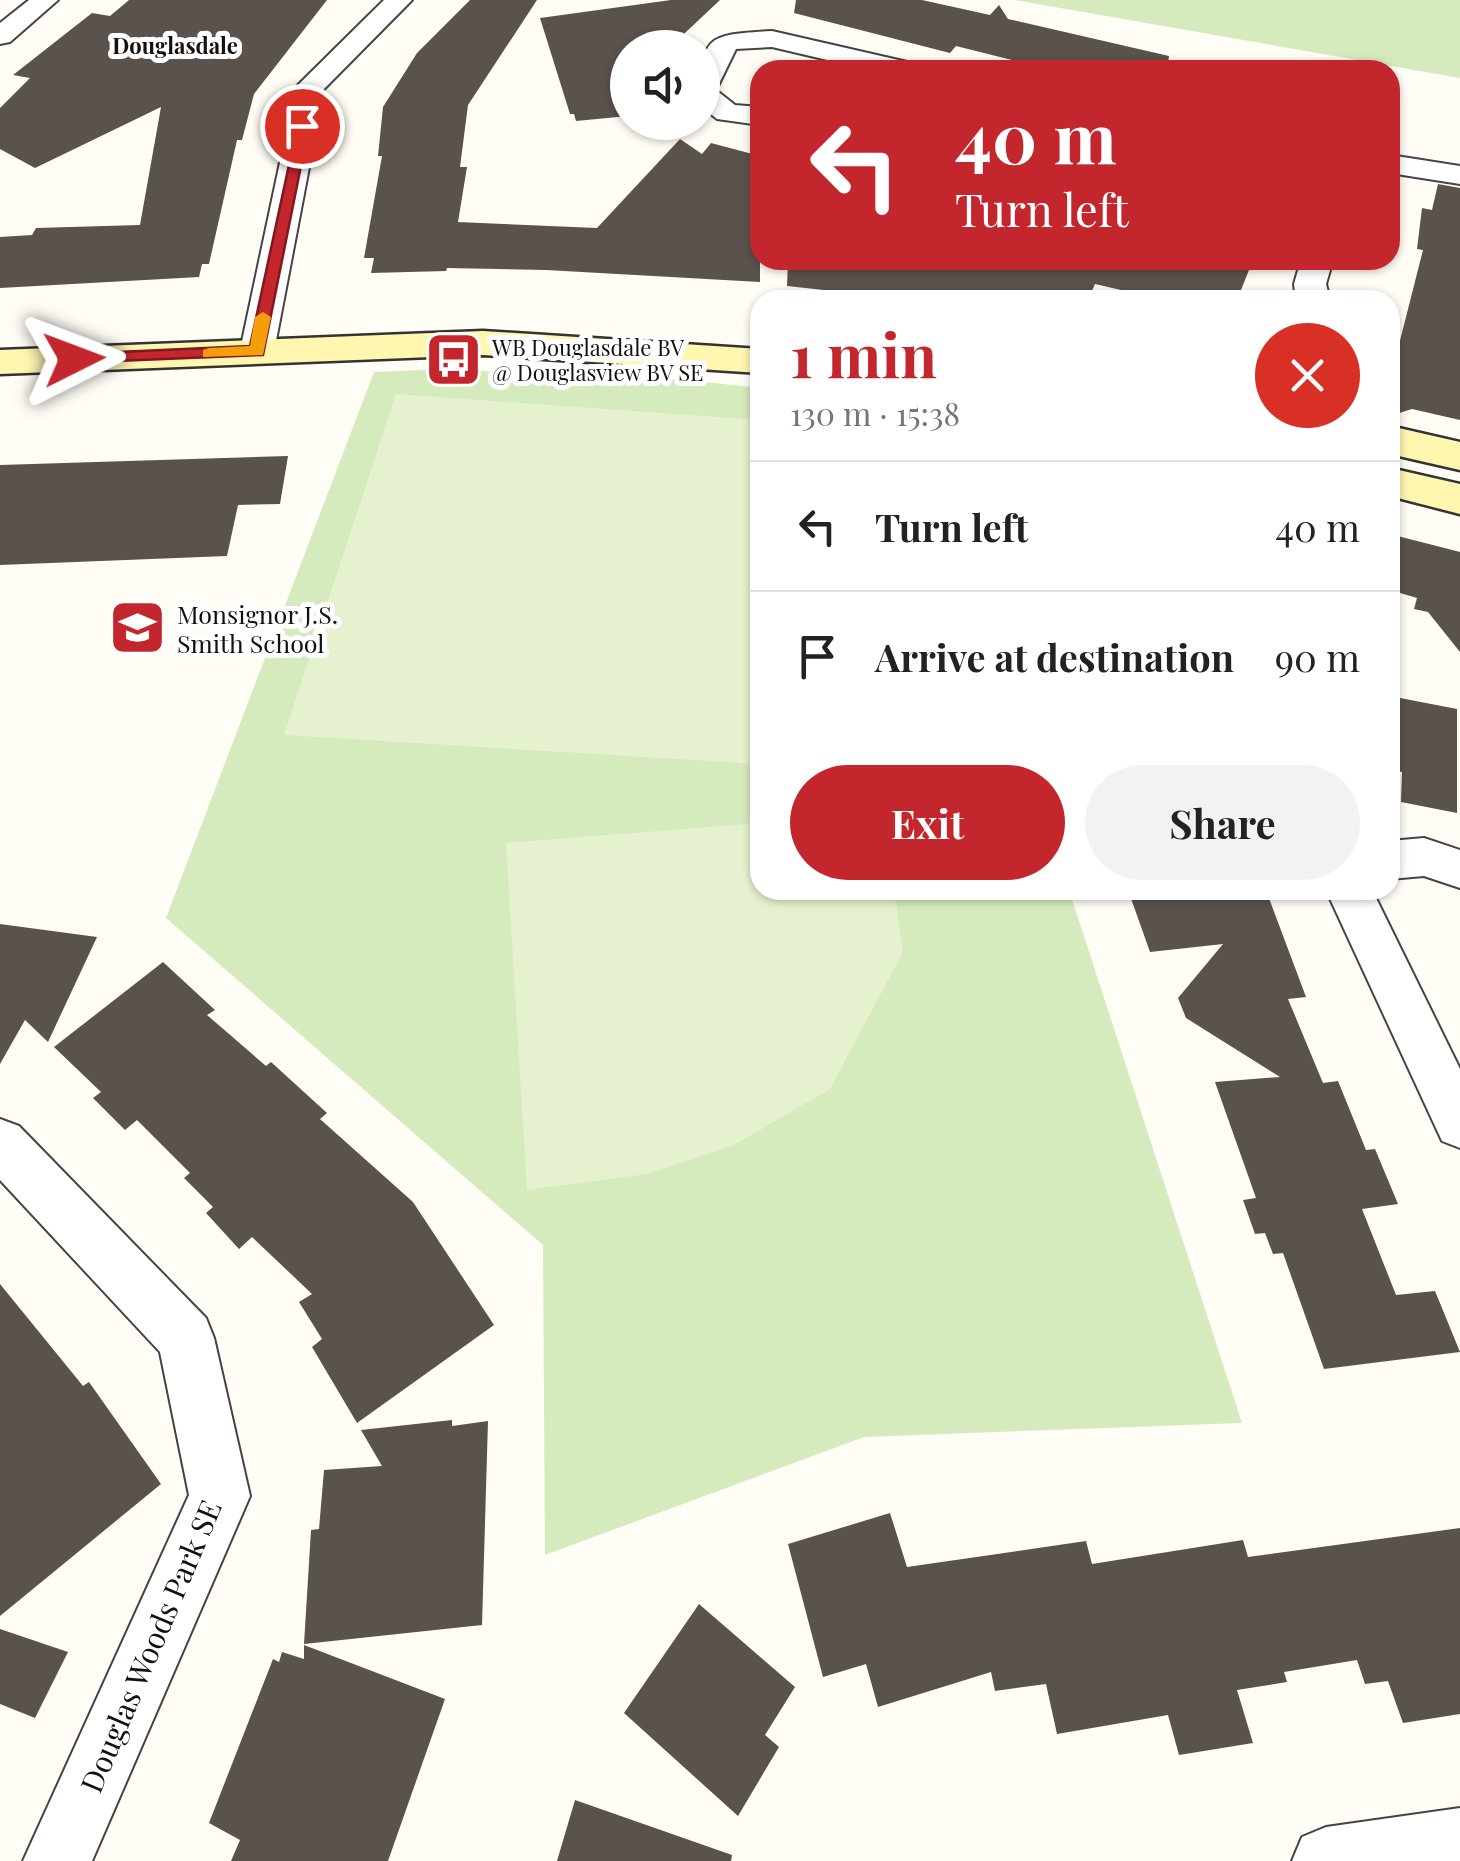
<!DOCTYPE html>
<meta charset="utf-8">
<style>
:root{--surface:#fff;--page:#f2f2f2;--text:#222;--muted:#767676;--line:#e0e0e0;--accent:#c4262e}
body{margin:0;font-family:"Playfair Display",serif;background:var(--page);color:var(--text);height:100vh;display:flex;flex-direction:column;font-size:38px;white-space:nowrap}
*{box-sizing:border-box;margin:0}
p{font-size:32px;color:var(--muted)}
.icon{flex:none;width:55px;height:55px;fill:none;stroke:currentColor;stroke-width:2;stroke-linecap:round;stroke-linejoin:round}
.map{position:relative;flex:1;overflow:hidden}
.panel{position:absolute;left:750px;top:290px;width:650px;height:610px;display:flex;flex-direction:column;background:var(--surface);border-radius:30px;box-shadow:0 2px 8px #0004}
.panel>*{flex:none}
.top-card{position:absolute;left:750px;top:60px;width:650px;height:210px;border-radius:30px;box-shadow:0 2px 8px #0004;background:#c4262e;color:#fff;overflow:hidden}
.controls{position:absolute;left:610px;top:30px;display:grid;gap:20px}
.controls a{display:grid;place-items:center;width:110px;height:110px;border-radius:50%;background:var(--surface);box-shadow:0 2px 8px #0004;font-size:50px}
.pin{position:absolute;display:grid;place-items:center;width:85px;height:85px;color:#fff;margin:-42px;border:5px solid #fff;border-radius:50%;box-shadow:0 2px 10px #0007}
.me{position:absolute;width:110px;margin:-55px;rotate:87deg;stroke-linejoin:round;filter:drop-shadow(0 0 8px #0008)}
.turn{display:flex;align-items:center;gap:35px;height:210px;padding:0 40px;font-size:45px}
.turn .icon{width:130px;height:130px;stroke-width:2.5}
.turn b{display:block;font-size:70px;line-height:85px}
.round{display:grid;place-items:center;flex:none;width:105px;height:105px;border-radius:52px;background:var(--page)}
.headline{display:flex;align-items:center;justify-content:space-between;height:170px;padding:0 40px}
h1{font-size:60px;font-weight:700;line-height:75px;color:var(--accent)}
.action{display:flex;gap:20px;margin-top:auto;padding:20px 40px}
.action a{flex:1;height:115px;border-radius:60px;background:var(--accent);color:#fff;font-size:40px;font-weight:700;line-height:115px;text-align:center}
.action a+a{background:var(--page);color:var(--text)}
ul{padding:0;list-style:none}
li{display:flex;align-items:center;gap:30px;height:130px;padding:0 40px;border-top:2px solid var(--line)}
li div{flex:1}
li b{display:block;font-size:38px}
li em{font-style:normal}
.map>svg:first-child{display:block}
.green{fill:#d5ebbd}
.pitch{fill:#e6f2cf}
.building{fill:#5a524d}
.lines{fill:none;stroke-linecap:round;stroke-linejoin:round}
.street-casing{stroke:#444;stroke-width:4}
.secondary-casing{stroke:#333;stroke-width:5}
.street{fill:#fff;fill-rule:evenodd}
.secondary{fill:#fff6b0;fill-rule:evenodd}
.route{fill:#c4262e;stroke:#7f191e;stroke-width:2.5}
.slow{fill:#f59e0b}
.labels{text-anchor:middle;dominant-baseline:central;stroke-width:10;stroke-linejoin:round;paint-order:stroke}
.far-neighbourhood-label{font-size:22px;font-weight:bold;fill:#111;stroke:#fff}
.far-poi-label{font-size:22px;fill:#111;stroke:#fff;text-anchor:start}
.poi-label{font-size:25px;fill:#111;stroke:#fff;text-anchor:start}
.near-street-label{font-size:30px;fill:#111;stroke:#fff}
</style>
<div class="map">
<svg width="1460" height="1861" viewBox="0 0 1460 1861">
<rect width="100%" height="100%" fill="#fffdf5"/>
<g class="green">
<path d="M 1015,0 L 1460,0 L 1460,78 Z"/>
<path d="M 446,369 L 686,380 L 760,388 L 760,890 L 1069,890 L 1242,1423 L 864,1437 L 545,1555 L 543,1245 L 166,918 L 374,372 Z"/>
</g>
<g class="pitch">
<path d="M 396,394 L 760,420 L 760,764 L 284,735 Z"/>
<path d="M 760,823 L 760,890 L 894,890 L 903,952 L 830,1089 L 732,1146 L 648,1174 L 527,1190 L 506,843 Z"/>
</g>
<g class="building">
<path d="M 129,0 L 327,0 L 254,94 L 242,140 L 237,140 L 209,264 L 202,264 L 199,277 L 0,288 L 0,237 L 32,235 L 36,228 L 140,225 L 161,107 L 35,168 L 0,149 L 0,108 L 30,78 L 13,75 L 92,13 L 110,16 Z"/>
<path d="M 470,0 L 537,0 L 468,105 L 460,167 L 467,167 L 458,222 L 597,228 L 680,139 L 702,154 L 711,143 L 760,156 L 760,282 L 546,270 L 447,268 L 446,271 L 371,273 L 374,258 L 364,258 L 382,156 L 378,156 L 383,107 L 417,53 Z"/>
<path d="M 671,0 L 720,0 L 669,48 L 628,48 L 628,116 L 576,121 L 574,114 L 570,114 L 540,18 Z"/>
<path d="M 796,0 L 922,0 L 990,15 L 999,5 L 1008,19 L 1169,56 L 1167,70 L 1052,70 L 956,46 L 950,53 L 794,13 Z"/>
<path d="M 1438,184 L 1460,188 L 1460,420 L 1412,409 L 1390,416 L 1390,380 L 1423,250 L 1417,249 L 1422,208 L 1432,210 Z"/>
<path d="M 788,260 L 1253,260 L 1237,300 L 1164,300 L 1095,284 L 1088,300 L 1038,300 L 990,293 L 988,300 L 917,300 L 787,286 Z"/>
<path d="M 288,456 L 280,504 L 238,505 L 227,556 L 0,565 L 0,465 Z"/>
<path d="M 1390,534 L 1460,552 L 1460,652 L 1428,612 L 1414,609 L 1417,598 L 1390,590 Z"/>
<path d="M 1390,696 L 1457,709 L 1457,813 L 1401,802 L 1402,772 L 1390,770 Z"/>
<path d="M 1128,890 L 1243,890 L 1245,896 L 1267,893 L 1306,997 L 1288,999 L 1323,1083 L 1338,1081 L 1366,1150 L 1375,1149 L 1398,1204 L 1362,1209 L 1396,1295 L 1435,1291 L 1460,1352 L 1324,1369 L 1283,1253 L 1273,1254 L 1265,1233 L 1255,1234 L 1243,1200 L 1256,1198 L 1215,1082 L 1280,1077 L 1186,1018 L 1178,998 L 1223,944 L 1150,952 Z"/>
<path d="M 0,924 L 97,937 L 48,1042 L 25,1020 L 0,1064 Z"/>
<path d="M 163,962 L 215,1010 L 207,1015 L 266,1066 L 271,1062 L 327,1113 L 320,1119 L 413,1202 L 494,1325 L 357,1423 L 312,1347 L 322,1339 L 299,1302 L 312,1294 L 252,1237 L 239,1249 L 206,1213 L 213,1207 L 184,1178 L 190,1173 L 137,1120 L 125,1130 L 93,1098 L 101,1092 L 54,1047 Z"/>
<path d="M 0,1284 L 83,1386 L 89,1382 L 161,1484 L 0,1616 Z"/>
<path d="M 452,1420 L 452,1426 L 488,1421 L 482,1625 L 304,1644 L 311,1530 L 319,1529 L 324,1470 L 382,1466 L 361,1430 Z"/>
<path d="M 890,1513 L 907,1567 L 1086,1541 L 1092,1564 L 1243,1540 L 1248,1557 L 1460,1528 L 1460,1714 L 1403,1723 L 1388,1681 L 1365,1684 L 1357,1660 L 1284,1672 L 1287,1682 L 1237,1690 L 1253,1743 L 1179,1755 L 1168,1715 L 1057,1734 L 1046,1684 L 995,1691 L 991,1672 L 878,1707 L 866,1664 L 823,1677 L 788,1544 Z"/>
<path d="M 699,1604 L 795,1687 L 765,1735 L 779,1747 L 738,1816 L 624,1713 Z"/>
<path d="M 0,1629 L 68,1652 L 35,1718 L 0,1704 Z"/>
<path d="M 304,1645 L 445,1699 L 388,1861 L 231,1861 L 240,1840 L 209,1823 L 273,1659 L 279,1662 L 282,1652 L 304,1659 Z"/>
<path d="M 575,1800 L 732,1855 L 731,1861 L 557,1861 Z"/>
</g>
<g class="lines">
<defs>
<g id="street">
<path d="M 29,0 L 58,0 L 10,42 L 0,44 L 0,23 Z"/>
<path d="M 384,0 L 412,0 L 324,89 L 274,351 L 269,358 L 257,361 L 245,358 L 240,351 L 296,87 Z"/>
<path d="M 772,31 L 916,64 L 920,70 L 870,70 L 772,47 L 736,49 L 716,90 L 735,105 L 760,107 L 760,125 L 717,119 L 702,107 C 702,36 702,35 772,31 Z"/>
<path d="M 1390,155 L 1460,166 L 1460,184 L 1390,173 Z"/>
<path d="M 1301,260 L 1333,260 L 1326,284 L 1330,300 L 1296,300 L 1294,284 Z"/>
<path d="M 1424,838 L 1460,850 L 1460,888 L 1424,876 L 1390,879 L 1390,841 Z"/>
<path d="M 1326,890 L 1372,890 L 1460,1069 L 1460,1148 L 1442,1141 Z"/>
<path d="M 0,1119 L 19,1126 L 206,1318 L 214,1338 L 250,1496 L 92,1861 L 23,1861 L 189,1495 L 160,1352 L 0,1180 Z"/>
<path d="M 1460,1808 L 1460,1861 L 1292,1861 L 1302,1837 L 1326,1827 Z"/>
</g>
<g id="secondary">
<path d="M 483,331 L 760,349 L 760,373 L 483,355 L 0,374 L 0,350 Z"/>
<path d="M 1390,426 L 1460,442 L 1460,470 L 1390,454 Z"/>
<path d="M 1390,468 L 1460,484 L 1460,514 L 1390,496 Z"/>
</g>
</defs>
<use href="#street" class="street-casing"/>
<use href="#secondary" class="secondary-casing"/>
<use href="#street" class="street"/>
<use href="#secondary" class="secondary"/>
</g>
<path class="route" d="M 298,123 L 309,126 L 263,355 L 68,363 L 65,359 L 74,354 L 250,346 Z"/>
<path class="slow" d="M 263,312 L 271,317 L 263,355 L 203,357 L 203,350 L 209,348 L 250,346 L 255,317 Z"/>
<defs>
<symbol id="bus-square" viewBox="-11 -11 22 22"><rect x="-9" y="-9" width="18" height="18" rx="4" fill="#c4262e" stroke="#fff"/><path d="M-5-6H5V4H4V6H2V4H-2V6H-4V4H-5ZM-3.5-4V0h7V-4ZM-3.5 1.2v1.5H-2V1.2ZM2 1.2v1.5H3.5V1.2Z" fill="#fff"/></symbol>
<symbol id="school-square" viewBox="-11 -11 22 22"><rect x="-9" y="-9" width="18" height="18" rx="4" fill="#c4262e" stroke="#fff"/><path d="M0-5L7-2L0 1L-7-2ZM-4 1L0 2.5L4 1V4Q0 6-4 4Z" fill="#fff"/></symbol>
</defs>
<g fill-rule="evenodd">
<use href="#bus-square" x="422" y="328" width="63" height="63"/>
<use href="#school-square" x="106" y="596" width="63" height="63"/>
</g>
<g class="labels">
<g class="far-neighbourhood-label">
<text x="175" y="45">Douglasdale</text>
</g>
<g class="far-poi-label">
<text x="492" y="347">WB Douglasdale BV<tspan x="492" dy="25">@ Douglasview BV SE</tspan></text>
</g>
<g class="poi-label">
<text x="177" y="613">Monsignor J.S.<tspan x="177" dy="29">Smith School</tspan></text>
</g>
<g class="near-street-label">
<text transform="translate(150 1646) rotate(-67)">Douglas Woods Park SE</text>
</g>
</g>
</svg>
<div class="controls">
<a><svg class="icon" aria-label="sound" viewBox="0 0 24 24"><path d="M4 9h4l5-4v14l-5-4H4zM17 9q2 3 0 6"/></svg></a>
</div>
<div class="pin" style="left:302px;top:126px;background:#d93025"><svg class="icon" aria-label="arrive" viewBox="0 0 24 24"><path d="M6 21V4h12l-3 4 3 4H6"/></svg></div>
<svg class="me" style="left:74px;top:359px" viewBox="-20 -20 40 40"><path d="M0-17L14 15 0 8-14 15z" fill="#c4262e" stroke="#fff" stroke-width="4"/></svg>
<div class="top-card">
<div class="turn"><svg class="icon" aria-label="left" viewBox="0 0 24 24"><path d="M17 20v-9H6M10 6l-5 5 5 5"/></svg><div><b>40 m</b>Turn left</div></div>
</div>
<section class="panel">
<div class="headline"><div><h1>1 min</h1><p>130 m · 15:38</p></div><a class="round" style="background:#d93025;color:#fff"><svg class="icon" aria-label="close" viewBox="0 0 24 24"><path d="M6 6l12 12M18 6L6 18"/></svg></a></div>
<ul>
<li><svg class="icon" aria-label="left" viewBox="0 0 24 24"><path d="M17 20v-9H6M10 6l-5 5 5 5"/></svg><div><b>Turn left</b></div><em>40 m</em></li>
<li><svg class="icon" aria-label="arrive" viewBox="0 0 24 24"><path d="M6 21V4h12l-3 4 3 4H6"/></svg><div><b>Arrive at destination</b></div><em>90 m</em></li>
</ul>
<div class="action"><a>Exit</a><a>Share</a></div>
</section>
</div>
